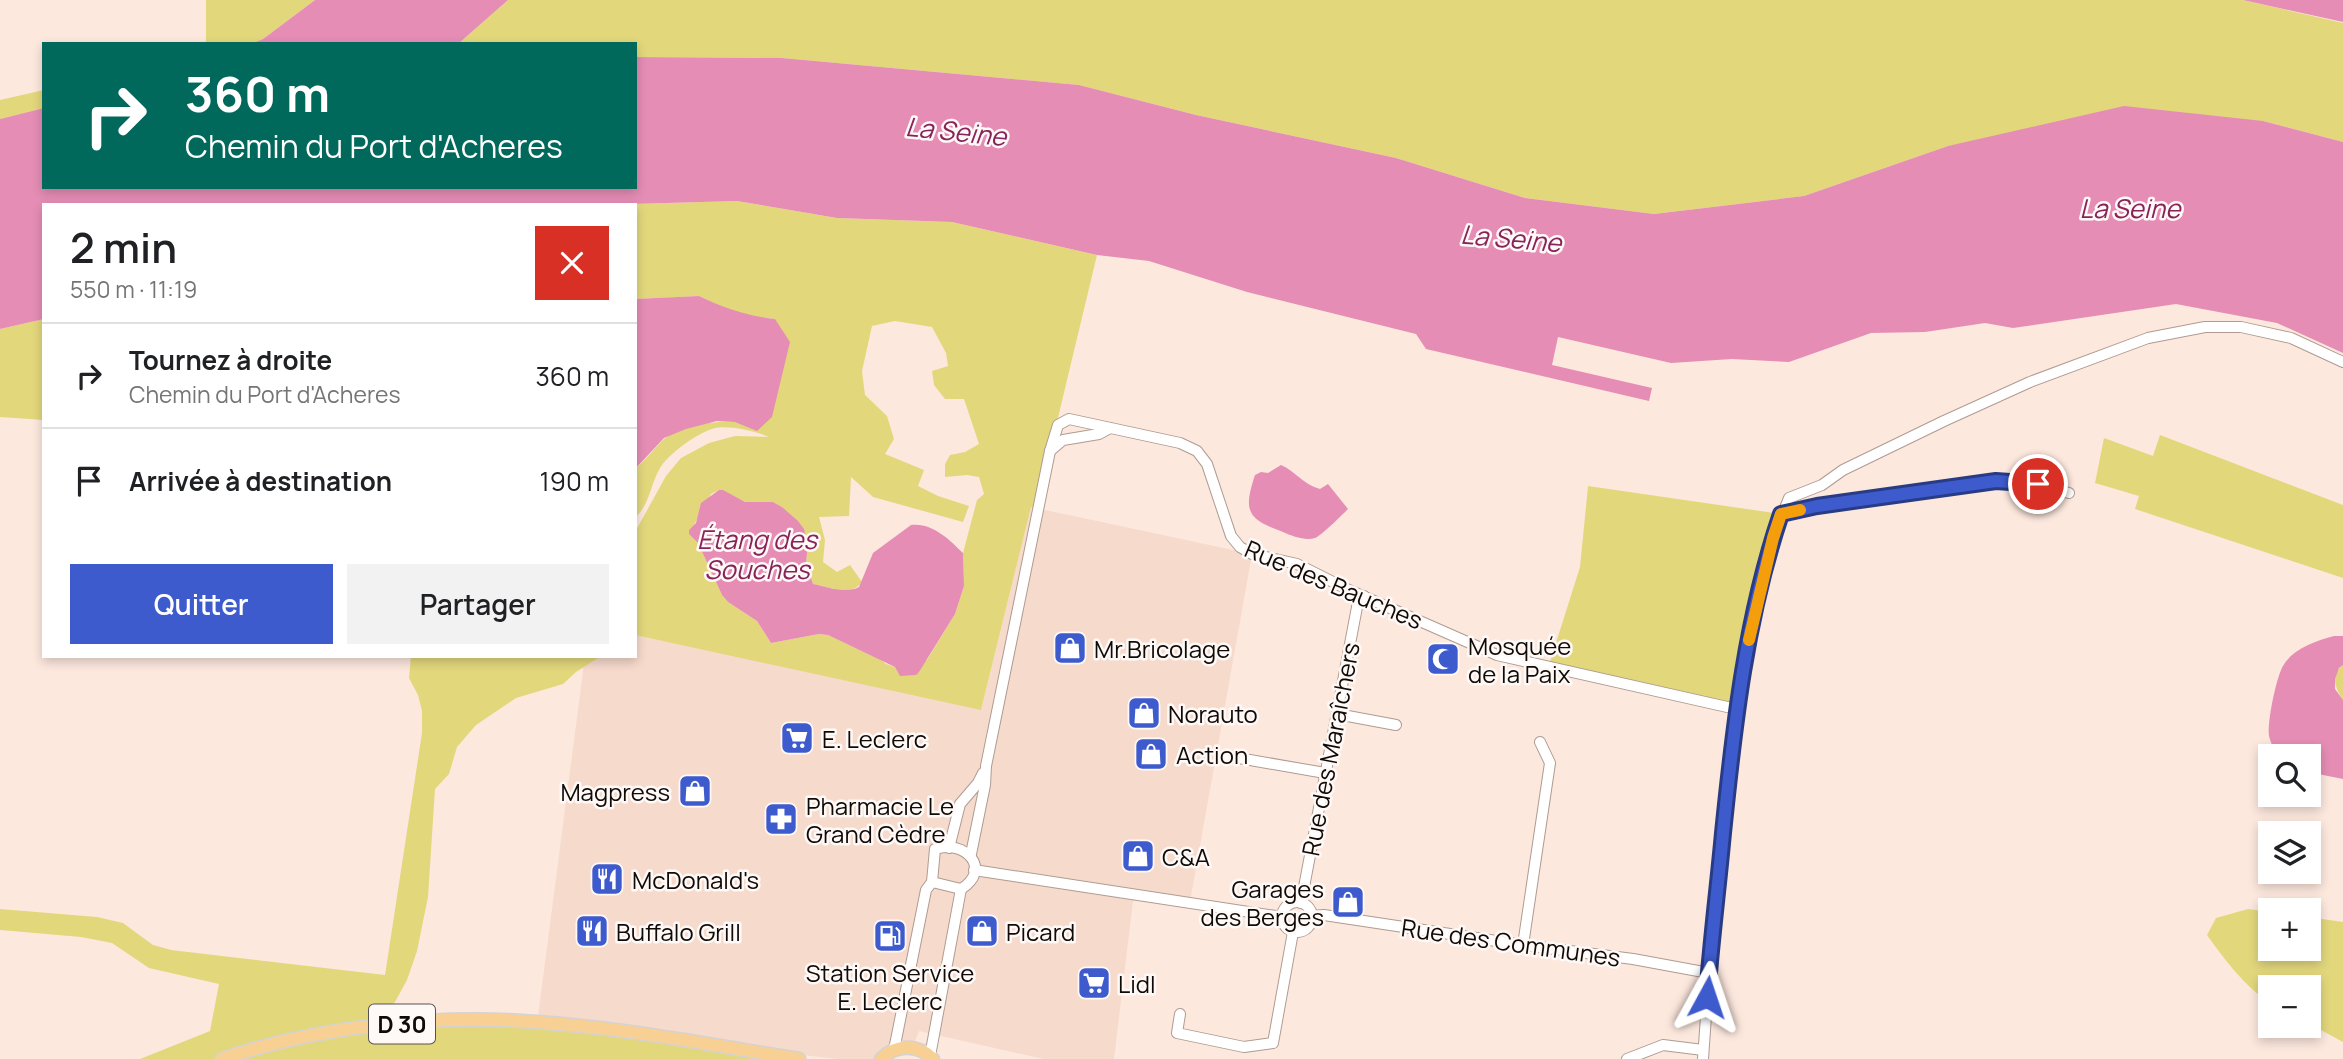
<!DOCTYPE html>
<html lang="fr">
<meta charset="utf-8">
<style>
:root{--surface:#fff;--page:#f2f2f2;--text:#202124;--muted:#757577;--line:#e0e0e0;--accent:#3e5bcd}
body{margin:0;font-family:Manrope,sans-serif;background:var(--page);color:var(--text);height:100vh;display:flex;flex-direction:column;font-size:26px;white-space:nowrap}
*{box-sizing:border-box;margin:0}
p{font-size:23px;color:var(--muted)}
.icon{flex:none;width:38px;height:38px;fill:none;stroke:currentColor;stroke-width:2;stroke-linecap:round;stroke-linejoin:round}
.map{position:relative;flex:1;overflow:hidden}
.drawer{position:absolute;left:42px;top:203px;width:595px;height:455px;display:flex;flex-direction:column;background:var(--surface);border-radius:0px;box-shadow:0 4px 10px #0003}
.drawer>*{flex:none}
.hud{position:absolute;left:42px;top:42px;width:595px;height:147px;border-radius:0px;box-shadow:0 4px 10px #0003;background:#00695c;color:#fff;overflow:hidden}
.buttons{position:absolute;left:2258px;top:744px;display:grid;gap:14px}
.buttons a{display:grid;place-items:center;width:63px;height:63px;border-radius:0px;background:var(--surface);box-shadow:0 4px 10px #0003;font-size:35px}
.pin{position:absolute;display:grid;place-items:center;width:60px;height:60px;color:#fff;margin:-30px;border:4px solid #fff;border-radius:50%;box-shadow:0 2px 7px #0007}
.me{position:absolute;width:77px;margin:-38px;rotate:5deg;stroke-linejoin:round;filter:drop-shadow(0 0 5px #0008)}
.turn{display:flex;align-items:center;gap:24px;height:147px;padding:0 28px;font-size:32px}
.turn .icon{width:91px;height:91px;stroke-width:2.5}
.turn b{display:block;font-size:49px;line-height:60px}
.round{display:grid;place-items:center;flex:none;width:74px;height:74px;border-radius:0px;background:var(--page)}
.overview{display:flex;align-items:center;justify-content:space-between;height:119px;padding:0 28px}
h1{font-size:42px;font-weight:600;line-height:52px}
.button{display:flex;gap:14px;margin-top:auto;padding:14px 28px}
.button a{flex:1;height:80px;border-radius:0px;background:var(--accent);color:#fff;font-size:28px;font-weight:600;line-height:80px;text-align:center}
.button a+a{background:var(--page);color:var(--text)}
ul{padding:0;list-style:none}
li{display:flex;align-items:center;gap:21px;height:105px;padding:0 28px;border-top:2px solid var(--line)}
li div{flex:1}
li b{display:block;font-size:26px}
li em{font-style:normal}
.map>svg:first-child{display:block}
.built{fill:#f6dacc}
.green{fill:#e3d77c;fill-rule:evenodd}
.water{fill:#e58db5}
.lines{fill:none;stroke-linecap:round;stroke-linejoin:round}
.minor-casing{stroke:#af9b92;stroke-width:12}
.major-casing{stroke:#d4d3d2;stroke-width:15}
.minor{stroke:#fff;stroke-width:10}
.major{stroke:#f8d094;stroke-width:12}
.route-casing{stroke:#283b85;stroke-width:18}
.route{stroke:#3e5bcd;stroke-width:12}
.slow{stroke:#f59e0b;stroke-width:12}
.labels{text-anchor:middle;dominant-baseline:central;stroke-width:5;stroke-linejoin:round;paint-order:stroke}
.shield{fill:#fef9f7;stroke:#57524f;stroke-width:2}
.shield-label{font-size:23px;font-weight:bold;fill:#100a07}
.street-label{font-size:24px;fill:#100a07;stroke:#fef9f7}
.poi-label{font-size:24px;fill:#100a07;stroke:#fef9f7;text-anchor:start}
.water-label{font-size:26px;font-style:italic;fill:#88235a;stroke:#fef9f7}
</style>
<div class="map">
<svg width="2343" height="1059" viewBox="0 0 2343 1059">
<rect width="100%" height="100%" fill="#fde8de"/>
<path class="built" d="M 1031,507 L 1252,554 L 1190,902 L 1133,901 L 1114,1059 L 1044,1059 L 919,1031 L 912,1048 L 881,1059 L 837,1059 L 537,1024 L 585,656 L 635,656 L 635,635 L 982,707 Z"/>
<g class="green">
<path d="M 206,0 L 315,0 L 263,39 L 251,44 L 206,44 Z"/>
<path d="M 508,0 L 2243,0 L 2343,23 L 2343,142 L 2263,121 L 1948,146 L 1804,196 L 1654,214 L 1525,198 L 1396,158 L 1196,115 L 1079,85 L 782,58 L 635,57 L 635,44 L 458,44 Z"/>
<path d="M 44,90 L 44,108 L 0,119 L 0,100 Z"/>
<path d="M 737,201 L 837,218 L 952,222 L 1097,255 L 1050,451 L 1040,509 L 1031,507 L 981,710 L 635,635 L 635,532 L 666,476 L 681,458 L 709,443 L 735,436 L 769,437 C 757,431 728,425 715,428 C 699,432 667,454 659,470 C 650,486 650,504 635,518 L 635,469 C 645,461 653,450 662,441 C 677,426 715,420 735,422 L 775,319 L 752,317 L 722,307 L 699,296 L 635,299 L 635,205 L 597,205 ZM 895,321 L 932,327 L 946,353 L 948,366 L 932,371 L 934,385 L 945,399 L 964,399 L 979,444 L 965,452 L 950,455 L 945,464 L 945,477 L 967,475 L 979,477 L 984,494 L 977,500 L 963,553 L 964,586 L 955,614 L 927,660 L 898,672 L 895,667 L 886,664 L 881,660 L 828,635 L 819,634 L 771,643 L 757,621 L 728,602 L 722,595 L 698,543 L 689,534 L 711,494 L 719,490 L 745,502 L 773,502 L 782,507 L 790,516 L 807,553 L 806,563 L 813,584 C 828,587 852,597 862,582 L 850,565 L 837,572 L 823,562 L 825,540 L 819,517 L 849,516 L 851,477 L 873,497 L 963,522 L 969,506 L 938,496 L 918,486 L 924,470 L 885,454 L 894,439 L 887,416 L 865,395 L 862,371 L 872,326 Z"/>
<path d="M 44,319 L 44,420 L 0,417 L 0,329 Z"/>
<path d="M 2160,435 L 2343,505 L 2343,578 L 2135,509 L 2139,496 L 2095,483 L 2104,438 L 2153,456 Z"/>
<path d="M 1588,486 L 1781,514 L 1736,709 L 1548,668 L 1580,567 Z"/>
<path d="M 411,656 L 601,656 L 576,672 L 563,684 L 516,698 L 476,725 L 457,747 L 449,774 L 435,789 L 428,897 L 417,951 L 407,980 L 395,1002 L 374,1020 L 477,1015 L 760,1053 L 759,1059 L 140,1059 L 210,1031 L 219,984 L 149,968 L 112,943 L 81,937 L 0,930 L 0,909 L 97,917 L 123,923 L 153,945 L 171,950 L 385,975 L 422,733 L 422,711 L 418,695 L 409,678 Z"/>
<path d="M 2343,665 L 2343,700 C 2335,688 2330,675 2343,665 Z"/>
<path d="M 2248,909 L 2270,912 L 2270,948 L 2308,948 L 2308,917 L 2343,922 L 2343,1042 L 2308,1023 L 2308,987 L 2270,987 L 2270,1003 C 2244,986 2225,960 2207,935 L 2216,918 Z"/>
</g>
<g class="water">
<path d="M 315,0 L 508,0 L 458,44 L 251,44 L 263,39 Z"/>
<path d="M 2243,0 L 2343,0 L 2343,23 L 2343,22 Z"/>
<path d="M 636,57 L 782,58 L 1079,85 L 1196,115 L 1396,158 L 1525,198 L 1654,214 L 1804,196 L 1948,146 L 2124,106 L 2263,121 L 2343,142 L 2343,353 L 2277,323 L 2176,304 L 2013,328 L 1985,323 L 1925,332 L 1871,333 L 1789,362 L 1732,359 L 1671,363 L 1558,337 L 1552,365 L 1652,388 L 1649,401 L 1426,349 L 1416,334 L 1247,292 L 1149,261 L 1097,255 L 952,222 L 837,218 L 737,201 L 597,205 L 44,205 L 44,319 L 0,329 L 0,119 L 44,108 L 44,187 L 635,187 Z"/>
<path d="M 699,296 C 724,308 747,316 775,319 L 790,342 L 772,417 L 757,431 L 735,422 L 717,421 L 686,429 L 664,438 L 635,469 L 635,299 Z"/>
<path d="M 1281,465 C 1295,471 1304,485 1320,489 L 1328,484 L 1348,509 C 1342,515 1321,536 1315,538 C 1305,541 1292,536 1283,532 C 1247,519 1243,511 1255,475 L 1261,472 L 1268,473 Z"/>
<path d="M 719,490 L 723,490 L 745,502 L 773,502 L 782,507 L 798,521 L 804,529 L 808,544 L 806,563 L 813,584 C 827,587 846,594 859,587 L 873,553 L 911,525 C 932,522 950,540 963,553 L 964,586 L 955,614 L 919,672 L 916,675 L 900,676 L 895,667 L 828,635 L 819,634 L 771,643 L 757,621 L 728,602 L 722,595 L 698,543 L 689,534 L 689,530 L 696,523 L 701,503 Z"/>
<path d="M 2334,636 L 2343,636 L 2343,665 L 2339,668 L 2335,679 L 2335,689 L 2343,700 L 2343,779 L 2308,772 L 2308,756 L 2279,756 C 2274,750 2271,744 2269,736 C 2267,723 2276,678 2283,666 C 2293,648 2316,641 2334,636 Z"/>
</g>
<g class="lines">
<defs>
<g id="minor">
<path d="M 1050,451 L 1063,440 L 1099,434 L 1110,428"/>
<path d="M 1781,514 L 1817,506 L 1996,481 L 2038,484 L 2069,493"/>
<path d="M 1337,714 L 1396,725"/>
<path d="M 1227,756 L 1325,773"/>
<path d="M 949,848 L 960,804 L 978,783 L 983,773"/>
<path d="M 971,854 L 985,785 L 986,766 L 1050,451 L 1058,425 L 1069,419 L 1180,443 L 1197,451 L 1207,464 L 1231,536 L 1240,547 L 1252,554 L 1297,564 L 1349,590 L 1497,655 L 1736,709"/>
<path d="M 974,870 L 1282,917"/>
<path d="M 932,882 L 935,849 C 965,839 993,869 961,889"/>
<path d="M 932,882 L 961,889"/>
<circle cx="1297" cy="917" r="15"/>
<path d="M 1301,903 L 1357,607 L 1364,596"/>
<path d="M 1312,916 L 1324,915 L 1523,945 L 1633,959 L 1709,973"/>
<path d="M 1523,945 L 1550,763 L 1540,742"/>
<path d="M 1180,1014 L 1177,1033 L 1244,1047 L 1273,1043 L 1293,932"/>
<path d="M 894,1050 L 926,890 L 932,882"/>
<path d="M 930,1056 L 961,889"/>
<path d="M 1627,1059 L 1663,1045 L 1703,1050"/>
<path d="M 1703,1059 L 1709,973 L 1736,709 L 1744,660 L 1773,538 L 1789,498 L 1822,485 L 1843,470 L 1944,421 L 2030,382 L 2148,338 L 2205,327 L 2241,327 L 2291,338 L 2343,362"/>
</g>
<g id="major">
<path d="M 222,1059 C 318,1026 436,1014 537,1022 C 625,1028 712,1045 799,1059"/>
<path d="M 881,1059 C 896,1044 918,1044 933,1059"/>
</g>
</defs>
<use href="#minor" class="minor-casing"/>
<use href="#major" class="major-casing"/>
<use href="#minor" class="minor"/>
<use href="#major" class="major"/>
</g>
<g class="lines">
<defs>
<path id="route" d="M 1707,997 C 1711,942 1718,888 1723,833 C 1734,725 1746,617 1781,514 L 1817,506 L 1996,481 L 2038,484"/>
</defs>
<use href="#route" class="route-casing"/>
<use href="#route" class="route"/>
<path class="slow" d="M 1749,640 L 1773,538 L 1781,514 L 1800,510"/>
</g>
<defs>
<symbol id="shop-square" viewBox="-11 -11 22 22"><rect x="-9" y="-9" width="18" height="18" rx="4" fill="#3e5bcd" stroke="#fef9f7"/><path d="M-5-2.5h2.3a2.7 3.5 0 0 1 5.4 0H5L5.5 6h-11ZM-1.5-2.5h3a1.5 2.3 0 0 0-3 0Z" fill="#fff"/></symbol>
<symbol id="mosque-square" viewBox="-11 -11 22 22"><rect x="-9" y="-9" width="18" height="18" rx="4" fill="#3e5bcd" stroke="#fef9f7"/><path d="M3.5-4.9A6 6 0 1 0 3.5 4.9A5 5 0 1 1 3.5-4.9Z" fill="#fff"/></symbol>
<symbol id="supermarket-square" viewBox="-11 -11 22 22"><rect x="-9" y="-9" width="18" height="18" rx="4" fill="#3e5bcd" stroke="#fef9f7"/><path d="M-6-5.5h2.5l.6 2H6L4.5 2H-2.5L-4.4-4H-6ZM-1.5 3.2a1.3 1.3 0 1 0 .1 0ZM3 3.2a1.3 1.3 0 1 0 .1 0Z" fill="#fff"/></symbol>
<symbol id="pharmacy-square" viewBox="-11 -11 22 22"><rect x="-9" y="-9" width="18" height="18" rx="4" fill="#3e5bcd" stroke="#fef9f7"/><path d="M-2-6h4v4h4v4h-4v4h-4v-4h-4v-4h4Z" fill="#fff"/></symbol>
<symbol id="restaurant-square" viewBox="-11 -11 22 22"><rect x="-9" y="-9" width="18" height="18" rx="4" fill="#3e5bcd" stroke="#fef9f7"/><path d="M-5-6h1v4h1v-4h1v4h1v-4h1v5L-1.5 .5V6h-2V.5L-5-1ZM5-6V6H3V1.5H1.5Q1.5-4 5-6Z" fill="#fff"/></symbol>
<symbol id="fuel-square" viewBox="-11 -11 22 22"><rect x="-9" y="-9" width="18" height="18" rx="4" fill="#3e5bcd" stroke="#fef9f7"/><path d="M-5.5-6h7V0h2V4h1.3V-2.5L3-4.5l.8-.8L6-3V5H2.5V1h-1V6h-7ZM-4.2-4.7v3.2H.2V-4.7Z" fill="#fff"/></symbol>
</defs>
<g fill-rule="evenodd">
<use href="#shop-square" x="1051" y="629" width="38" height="38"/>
<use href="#mosque-square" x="1424" y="640" width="38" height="38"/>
<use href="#shop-square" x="1125" y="694" width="38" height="38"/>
<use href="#supermarket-square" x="778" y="719" width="38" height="38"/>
<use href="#shop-square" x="1132" y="735" width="38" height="38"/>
<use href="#shop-square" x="676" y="772" width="38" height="38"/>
<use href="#pharmacy-square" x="762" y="800" width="38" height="38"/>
<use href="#shop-square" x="1119" y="837" width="38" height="38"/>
<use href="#restaurant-square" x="588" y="860" width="38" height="38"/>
<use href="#shop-square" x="1329" y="883" width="38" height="38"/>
<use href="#restaurant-square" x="573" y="912" width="38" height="38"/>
<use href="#shop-square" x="963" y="912" width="38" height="38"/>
<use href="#fuel-square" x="871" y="917" width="38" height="38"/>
<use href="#supermarket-square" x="1075" y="964" width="38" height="38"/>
</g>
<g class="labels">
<rect class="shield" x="369" y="1004.5" width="66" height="39" rx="5"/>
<g class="shield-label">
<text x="402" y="1024">D 30</text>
</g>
<g class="street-label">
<text transform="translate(1334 584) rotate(23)">Rue des Bauches</text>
<text transform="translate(1330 749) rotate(-79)">Rue des Maraîchers</text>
<text transform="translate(1511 942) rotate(8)">Rue des Communes</text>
</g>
<g class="poi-label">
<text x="1468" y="645">Mosquée<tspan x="1468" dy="28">de la Paix</tspan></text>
<text x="1094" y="648">Mr.Bricolage</text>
<text x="1168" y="713">Norauto</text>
<text x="822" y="738">E. Leclerc</text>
<text x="1176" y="754">Action</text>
<text x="670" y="791" text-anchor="end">Magpress</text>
<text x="806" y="805">Pharmacie Le<tspan x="806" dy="28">Grand Cèdre</tspan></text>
<text x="1162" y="856">C&amp;A</text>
<text x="632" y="879">McDonald's</text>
<text x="1324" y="888" text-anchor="end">Garages<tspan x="1324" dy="28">des Berges</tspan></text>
<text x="616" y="931">Buffalo Grill</text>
<text x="1006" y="931">Picard</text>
<text x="890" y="972" text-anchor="middle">Station Service<tspan x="890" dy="28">E. Leclerc</tspan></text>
<text x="1118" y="983">Lidl</text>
</g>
<g class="water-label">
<text transform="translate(956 131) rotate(6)">La Seine</text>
<text x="2130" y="208">La Seine</text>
<text transform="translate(1511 238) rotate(5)">La Seine</text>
<text x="757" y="539">Étang des<tspan x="757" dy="30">Souches</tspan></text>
</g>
</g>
</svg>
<div class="buttons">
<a><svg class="icon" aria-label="search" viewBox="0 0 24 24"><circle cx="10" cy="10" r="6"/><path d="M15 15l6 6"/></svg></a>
<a><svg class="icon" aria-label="layers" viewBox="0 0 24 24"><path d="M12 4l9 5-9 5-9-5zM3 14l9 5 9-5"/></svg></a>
<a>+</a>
<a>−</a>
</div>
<div class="pin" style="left:2038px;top:484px;background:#d93025"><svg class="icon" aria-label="arrive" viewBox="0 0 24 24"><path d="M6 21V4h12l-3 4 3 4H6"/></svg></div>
<svg class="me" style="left:1707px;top:997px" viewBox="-20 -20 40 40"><path d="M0-17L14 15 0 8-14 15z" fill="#3e5bcd" stroke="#fff" stroke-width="4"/></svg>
<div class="hud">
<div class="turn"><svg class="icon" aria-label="right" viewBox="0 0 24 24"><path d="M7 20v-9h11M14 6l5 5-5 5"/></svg><div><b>360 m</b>Chemin du Port d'Acheres</div></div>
</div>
<section class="drawer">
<div class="overview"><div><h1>2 min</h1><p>550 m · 11:19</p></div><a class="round" style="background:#d93025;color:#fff"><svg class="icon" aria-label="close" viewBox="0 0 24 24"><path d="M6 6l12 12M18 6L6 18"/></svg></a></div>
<ul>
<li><svg class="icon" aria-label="right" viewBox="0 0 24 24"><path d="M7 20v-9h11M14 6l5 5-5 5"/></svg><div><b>Tournez à droite</b><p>Chemin du Port d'Acheres</p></div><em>360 m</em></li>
<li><svg class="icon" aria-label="arrive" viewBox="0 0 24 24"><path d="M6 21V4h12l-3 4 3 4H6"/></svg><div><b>Arrivée à destination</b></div><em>190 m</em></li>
</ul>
<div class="button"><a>Quitter</a><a>Partager</a></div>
</section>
</div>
